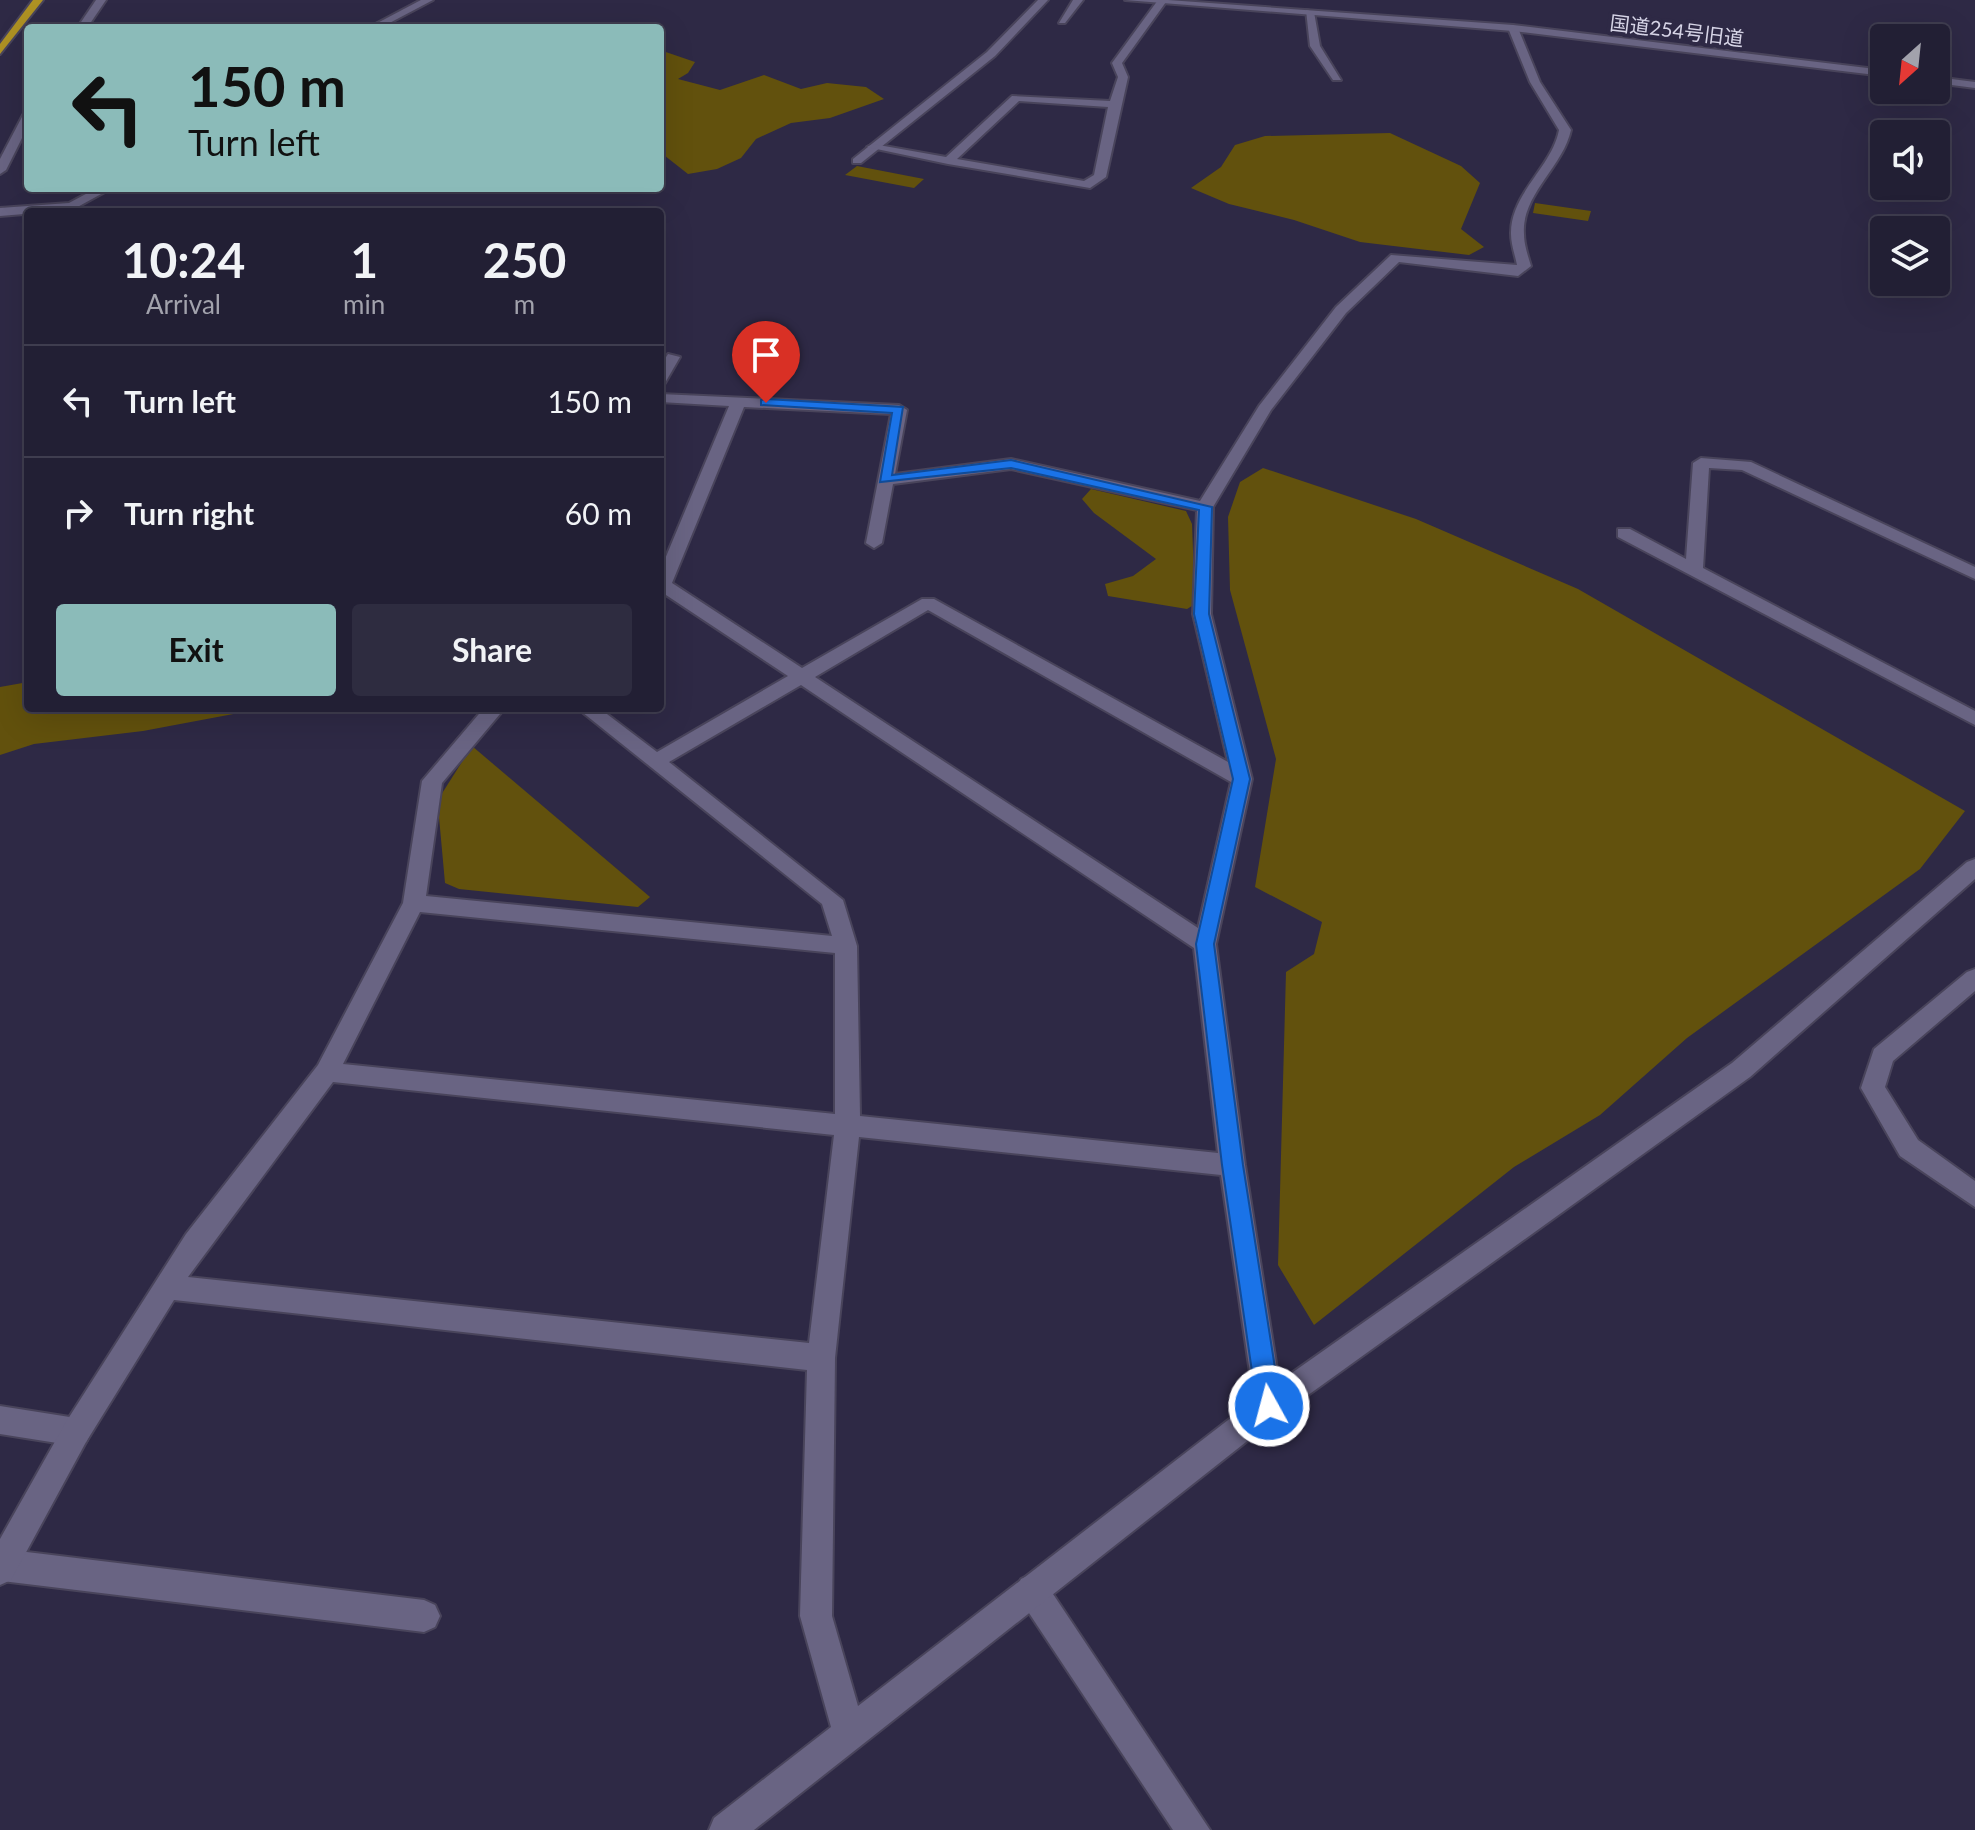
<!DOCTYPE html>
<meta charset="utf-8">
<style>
:root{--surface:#221f34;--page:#2e2c40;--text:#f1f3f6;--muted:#a2a2ac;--line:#3f3d4f;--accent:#8bbbb9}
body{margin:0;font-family:Lato,"Noto Sans JP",sans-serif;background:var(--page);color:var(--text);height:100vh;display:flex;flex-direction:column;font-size:30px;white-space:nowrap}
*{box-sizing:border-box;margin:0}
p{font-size:26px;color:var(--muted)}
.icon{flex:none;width:44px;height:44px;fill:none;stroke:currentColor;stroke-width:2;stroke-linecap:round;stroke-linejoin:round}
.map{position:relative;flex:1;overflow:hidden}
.side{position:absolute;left:24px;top:208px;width:640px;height:504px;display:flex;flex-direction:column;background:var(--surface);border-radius:8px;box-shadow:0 8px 32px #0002,0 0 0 2px var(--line)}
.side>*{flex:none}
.guide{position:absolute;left:24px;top:24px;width:640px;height:168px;border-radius:8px;box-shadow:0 8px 32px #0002,0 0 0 2px var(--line);background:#8bbbb9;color:#111;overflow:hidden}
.needle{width:52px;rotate:207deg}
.fabs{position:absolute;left:1870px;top:24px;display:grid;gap:16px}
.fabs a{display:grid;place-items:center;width:80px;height:80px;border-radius:8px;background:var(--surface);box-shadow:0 8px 32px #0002,0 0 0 2px var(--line);font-size:40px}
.pin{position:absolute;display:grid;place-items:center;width:68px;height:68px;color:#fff;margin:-82px -34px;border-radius:50% 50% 50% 0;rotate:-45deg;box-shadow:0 0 8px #0007}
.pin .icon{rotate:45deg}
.me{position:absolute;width:88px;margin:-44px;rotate:353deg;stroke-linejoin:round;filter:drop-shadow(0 0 6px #0008)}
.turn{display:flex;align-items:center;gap:28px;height:168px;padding:0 32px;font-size:36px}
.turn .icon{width:104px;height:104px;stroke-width:2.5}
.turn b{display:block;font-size:56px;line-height:68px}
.eta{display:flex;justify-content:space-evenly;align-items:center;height:136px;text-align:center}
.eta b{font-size:48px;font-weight:700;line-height:56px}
.primary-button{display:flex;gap:16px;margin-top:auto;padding:16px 32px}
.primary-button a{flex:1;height:92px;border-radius:8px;background:var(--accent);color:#111;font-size:32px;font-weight:700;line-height:92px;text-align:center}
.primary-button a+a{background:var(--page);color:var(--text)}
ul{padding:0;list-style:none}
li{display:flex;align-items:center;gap:24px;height:112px;padding:0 32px;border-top:2px solid var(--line)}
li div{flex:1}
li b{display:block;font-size:30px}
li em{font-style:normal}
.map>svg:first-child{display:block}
.green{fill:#62510d}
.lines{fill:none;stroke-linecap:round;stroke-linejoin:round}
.service-casing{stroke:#49445b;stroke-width:4}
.minor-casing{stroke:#49445b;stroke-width:4}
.tertiary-casing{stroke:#49445b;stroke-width:4}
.motorway-casing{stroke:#49445b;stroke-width:4}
.service{fill:#696483;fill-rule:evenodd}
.minor{fill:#696483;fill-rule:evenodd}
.tertiary{fill:#696483;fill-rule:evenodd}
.motorway{fill:#ae9123;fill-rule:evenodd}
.route{fill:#1a73e8;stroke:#114b97;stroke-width:2}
.labels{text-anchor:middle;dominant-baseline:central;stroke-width:8;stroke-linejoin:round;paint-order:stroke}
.far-street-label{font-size:20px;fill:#d6d4e6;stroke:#2e2945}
</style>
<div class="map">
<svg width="1975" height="1830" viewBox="0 0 1975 1830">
<rect width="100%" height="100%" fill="#2e2945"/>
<g class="green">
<path d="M 660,50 L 695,62 L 688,73 L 678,79 L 720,90 L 764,75 L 801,89 L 827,83 L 866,87 L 884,99 L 830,118 L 791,123 L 756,139 L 741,158 L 717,169 L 688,174 L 660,152 Z"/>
<path d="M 1390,133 L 1461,166 L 1480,183 L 1461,229 L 1484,247 L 1469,255 L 1360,242 L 1294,220 L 1229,204 L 1191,188 L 1221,167 L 1235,145 L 1265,136 Z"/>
<path d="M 857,166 L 924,179 L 914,188 L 845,175 Z"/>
<path d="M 1535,203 L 1591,211 L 1588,221 L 1533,213 Z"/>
<path d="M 1263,468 L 1416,519 L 1578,589 L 1965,811 L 1920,869 L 1687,1038 L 1600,1115 L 1514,1167 L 1314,1325 L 1278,1265 L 1286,972 L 1314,954 L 1322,922 L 1255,887 L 1276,759 L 1230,590 L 1228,517 L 1240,482 Z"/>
<path d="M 1091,489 L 1186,511 L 1192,524 L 1195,604 L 1187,609 L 1108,596 L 1105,584 L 1133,576 L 1156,559 L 1094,513 L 1082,499 Z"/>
<path d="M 28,682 L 28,708 L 265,708 L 143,731 L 34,744 L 0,755 L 0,687 Z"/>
<path d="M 472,746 L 650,897 L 638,907 L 459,889 L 445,883 L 439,817 L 441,795 Z"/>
</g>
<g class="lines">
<defs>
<g id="service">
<path d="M 1038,0 L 1048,0 L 995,56 L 861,163 L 853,163 L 853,159 L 987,52 Z"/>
<path d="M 1073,0 L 1083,0 L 1065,23 L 1059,23 Z"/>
<path d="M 1306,10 L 1314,12 L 1320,46 L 1341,80 L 1333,80 L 1310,46 Z"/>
<path d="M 0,1406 L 76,1418 L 86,1422 L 91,1432 L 86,1442 L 76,1446 L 0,1434 Z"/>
<path d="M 2,1549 L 424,1600 L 435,1605 L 440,1616 L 435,1627 L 424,1632 L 2,1581 Z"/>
<path d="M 1032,1574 L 1043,1579 L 1210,1830 L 1173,1830 L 1021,1601 L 1016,1590 L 1021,1579 Z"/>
</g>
<g id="minor">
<path d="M 96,0 L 106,0 L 87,28 L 77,28 Z"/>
<path d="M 421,0 L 433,0 L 380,28 L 368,28 Z"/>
<path d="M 1158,0 L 1166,2 L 1122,63 L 1128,77 L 1106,177 L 1090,188 L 948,164 L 867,147 L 873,144 L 946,157 L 1012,96 L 1110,101 L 1118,77 L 1112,63 ZM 1019,101 L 1108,107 L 1094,175 L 1084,181 L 957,159 Z"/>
<path d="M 1513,25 L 1518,28 L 1540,82 L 1571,130 C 1563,167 1521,195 1524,234 C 1524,245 1528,256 1531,266 L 1518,276 L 1399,262 L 1346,313 L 1271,410 L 1213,507 L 1211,614 L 1252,779 L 1216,944 L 1245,1165 L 1279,1382 L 1732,1063 L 1967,862 L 1975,859 L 1975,879 L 1750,1077 L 1279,1416 L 754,1830 L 709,1830 L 714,1818 L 831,1727 L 800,1616 L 807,1370 L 174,1300 L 86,1442 L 11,1580 L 0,1585 L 0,1539 L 66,1422 L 186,1234 L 318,1065 L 403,903 L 422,781 L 484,708 L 505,708 L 442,783 L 426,896 L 832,936 L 822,904 L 577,708 L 599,708 L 657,752 L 788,676 L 660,591 L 660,571 L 729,406 L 660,402 L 660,394 L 899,405 L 907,410 L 895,474 L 1011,459 L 1200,501 L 1259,406 L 1336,307 L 1391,255 L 1517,265 C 1515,255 1511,244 1511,234 C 1510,194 1552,167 1559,130 L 1530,82 L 1508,28 ZM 744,407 L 891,414 L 866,543 L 874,548 L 882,543 L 893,484 L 1011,469 L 1197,510 L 1193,614 L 1228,762 L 934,599 L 922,599 L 802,668 L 672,583 ZM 928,610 L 1231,782 L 1198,928 L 815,677 ZM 801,685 L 1194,948 L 1218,1153 L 860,1116 L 857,946 L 843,900 L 669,762 ZM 420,912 L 835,953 L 835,1114 L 343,1064 ZM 333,1082 L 834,1135 L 809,1343 L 188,1277 ZM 859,1137 L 1221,1175 L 1254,1400 L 858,1706 L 832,1616 L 835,1358 Z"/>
<path d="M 28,112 L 28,126 L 6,170 L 0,174 L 0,159 L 23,115 Z"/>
<path d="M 97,188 L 112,188 L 72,210 L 0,216 L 0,208 L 69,203 Z"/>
<path d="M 668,354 L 680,357 L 665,383 L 660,384 L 660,367 Z"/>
<path d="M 1701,458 L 1751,462 L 1975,567 L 1975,579 L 1742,470 L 1709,468 L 1703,568 L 1975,711 L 1975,725 L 1618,537 L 1618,529 L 1630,529 L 1686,559 L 1693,463 Z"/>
<path d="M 1975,969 L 1975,991 L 1893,1061 L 1885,1087 L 1918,1140 L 1975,1181 L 1975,1207 L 1900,1156 L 1861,1088 L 1874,1049 L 1967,972 Z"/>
</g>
<g id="tertiary">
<path d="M 1125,0 L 1168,0 L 1513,25 L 1884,70 L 1884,76 L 1513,31 Z"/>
<path d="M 1936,77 L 1975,82 L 1975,88 L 1936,83 Z"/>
</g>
<path id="motorway" d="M 33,0 L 43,0 L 0,54 L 0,44 Z"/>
</defs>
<use href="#service" class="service-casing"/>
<use href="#minor" class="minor-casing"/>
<use href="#tertiary" class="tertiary-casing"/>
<use href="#motorway" class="motorway-casing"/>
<use href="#service" class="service"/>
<use href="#minor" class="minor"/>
<use href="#tertiary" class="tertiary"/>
<use href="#motorway" class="motorway"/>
</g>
<path class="route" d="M 766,399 L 903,407 L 892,475 L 1011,460 L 1212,507 L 1209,614 L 1250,779 L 1214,944 L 1243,1165 L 1281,1406 L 1278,1415 L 1269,1418 L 1261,1415 L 1257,1406 L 1222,1165 L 1196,944 L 1233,779 L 1194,614 L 1199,510 L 1011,468 L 880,482 L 892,413 L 761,405 L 761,400 Z"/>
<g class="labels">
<g class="far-street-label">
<text transform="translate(1677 30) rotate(7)">国道254号旧道</text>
</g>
</g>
</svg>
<div class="fabs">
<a><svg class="needle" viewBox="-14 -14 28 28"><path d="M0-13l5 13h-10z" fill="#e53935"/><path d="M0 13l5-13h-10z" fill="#a2a2ac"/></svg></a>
<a><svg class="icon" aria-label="sound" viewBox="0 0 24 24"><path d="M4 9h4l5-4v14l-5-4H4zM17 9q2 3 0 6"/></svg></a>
<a><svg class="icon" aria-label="layers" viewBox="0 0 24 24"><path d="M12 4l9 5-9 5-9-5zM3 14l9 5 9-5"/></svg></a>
</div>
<div class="pin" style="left:766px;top:403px;background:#d93025"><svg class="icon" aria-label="arrive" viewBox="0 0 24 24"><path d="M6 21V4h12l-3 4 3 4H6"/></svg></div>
<svg class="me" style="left:1269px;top:1406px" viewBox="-20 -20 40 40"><circle r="17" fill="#1a73e8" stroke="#fff" stroke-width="3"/><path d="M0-11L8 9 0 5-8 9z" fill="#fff"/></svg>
<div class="guide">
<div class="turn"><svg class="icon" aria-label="left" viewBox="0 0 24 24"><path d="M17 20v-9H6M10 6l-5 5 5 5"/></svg><div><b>150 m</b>Turn left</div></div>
</div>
<section class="side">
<div class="eta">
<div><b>10:24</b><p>Arrival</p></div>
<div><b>1</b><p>min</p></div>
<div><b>250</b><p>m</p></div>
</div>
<ul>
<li><svg class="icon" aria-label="left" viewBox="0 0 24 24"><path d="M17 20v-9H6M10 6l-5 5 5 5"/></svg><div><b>Turn left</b></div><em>150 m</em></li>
<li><svg class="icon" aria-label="right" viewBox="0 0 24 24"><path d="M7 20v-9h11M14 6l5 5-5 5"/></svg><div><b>Turn right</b></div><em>60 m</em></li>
</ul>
<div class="primary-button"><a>Exit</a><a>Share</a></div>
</section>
</div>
